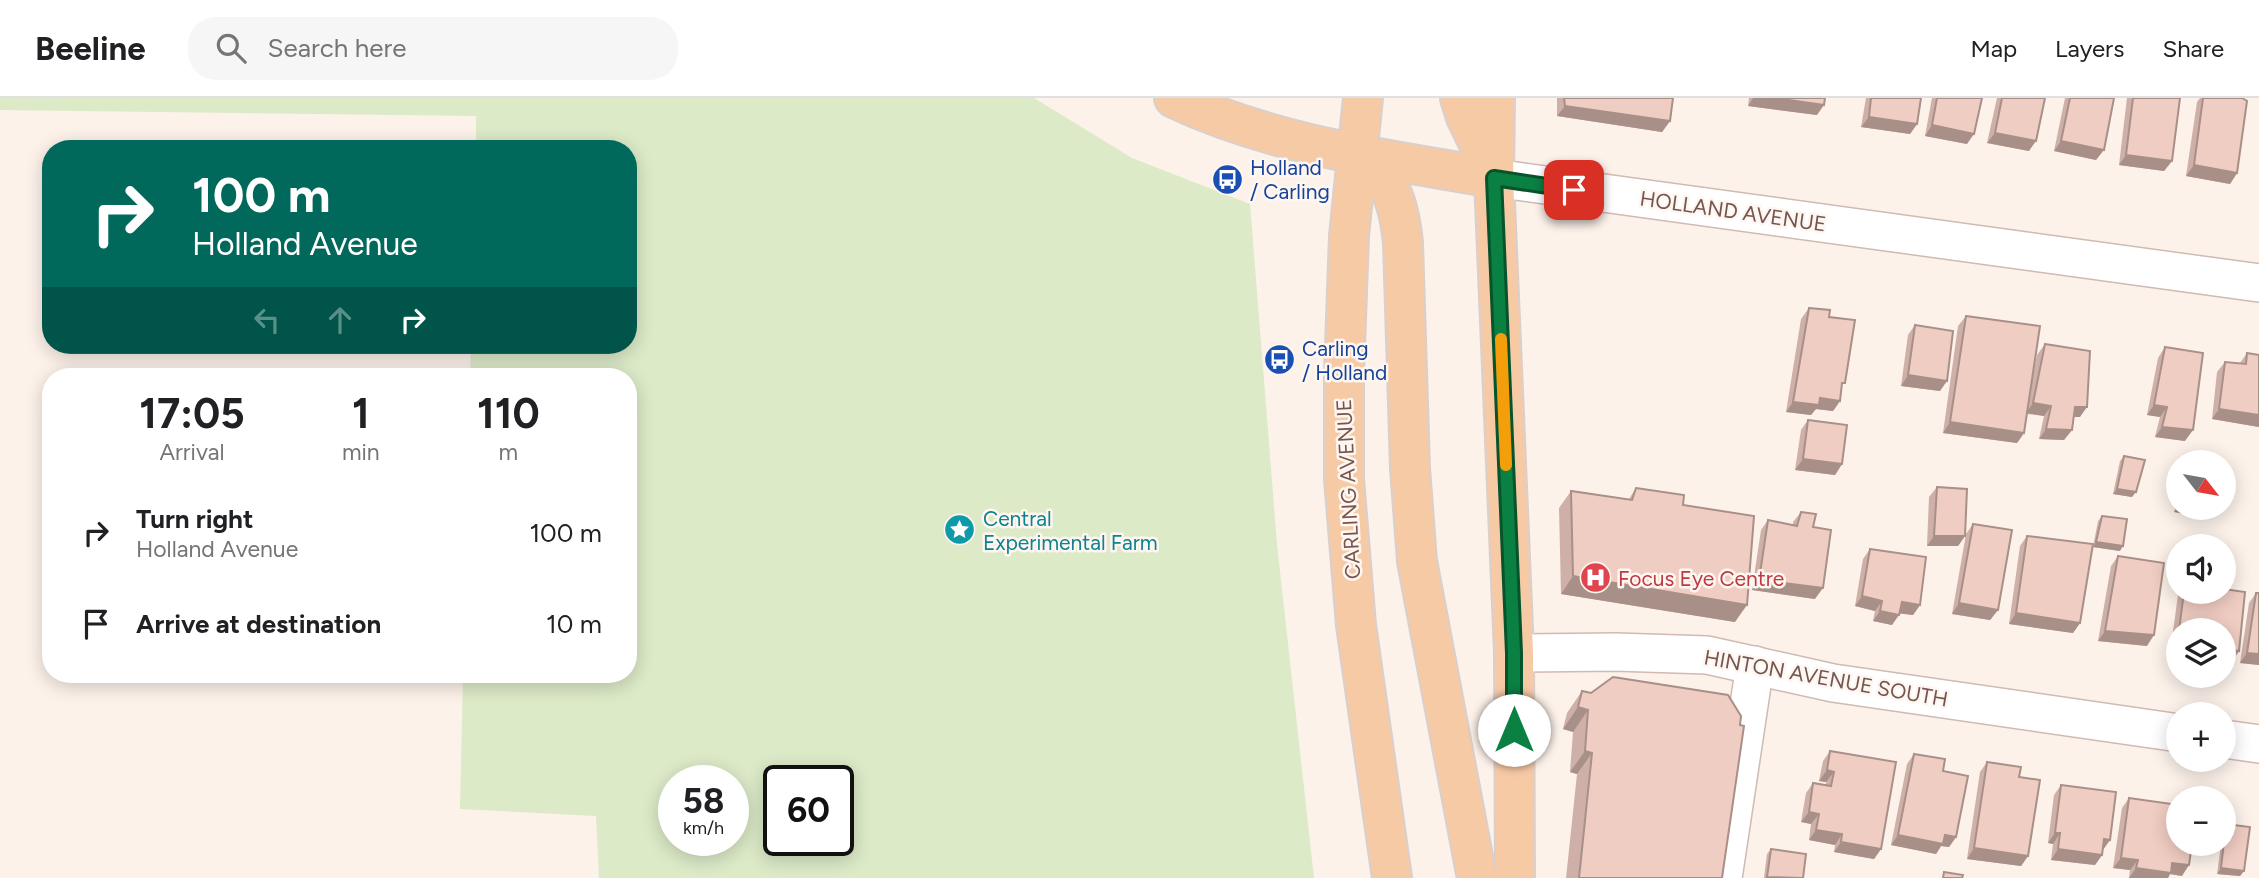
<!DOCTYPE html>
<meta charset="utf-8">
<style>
:root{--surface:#fff;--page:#f6f6f6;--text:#202124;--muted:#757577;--line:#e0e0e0}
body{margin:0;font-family:Figtree,sans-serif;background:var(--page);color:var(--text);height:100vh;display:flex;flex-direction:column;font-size:26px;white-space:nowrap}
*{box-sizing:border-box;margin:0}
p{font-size:23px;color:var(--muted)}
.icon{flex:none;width:38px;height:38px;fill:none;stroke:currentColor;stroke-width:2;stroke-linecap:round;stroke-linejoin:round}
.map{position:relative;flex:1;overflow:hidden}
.sheet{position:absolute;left:42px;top:270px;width:595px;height:315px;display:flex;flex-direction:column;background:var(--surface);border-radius:28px;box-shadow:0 4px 18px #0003}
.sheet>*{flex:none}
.guide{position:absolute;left:42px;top:42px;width:595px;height:214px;border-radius:28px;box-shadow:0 4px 18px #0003;background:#00695c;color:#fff;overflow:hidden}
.needle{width:46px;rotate:121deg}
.fabs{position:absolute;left:2166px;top:352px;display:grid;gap:14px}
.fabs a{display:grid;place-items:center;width:70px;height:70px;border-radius:50%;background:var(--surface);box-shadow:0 4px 18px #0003;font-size:35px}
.speed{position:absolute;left:658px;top:667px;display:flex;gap:14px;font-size:35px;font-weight:700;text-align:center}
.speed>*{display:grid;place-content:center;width:91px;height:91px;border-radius:50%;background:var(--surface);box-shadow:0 4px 18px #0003;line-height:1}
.speed small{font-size:18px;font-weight:400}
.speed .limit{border:4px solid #111;border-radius:10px;background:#fff;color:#111}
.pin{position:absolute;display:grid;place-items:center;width:60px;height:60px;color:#fff;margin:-30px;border-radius:14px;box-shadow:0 4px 10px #0006}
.me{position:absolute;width:77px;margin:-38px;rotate:0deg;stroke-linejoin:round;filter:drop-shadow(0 0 5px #0008)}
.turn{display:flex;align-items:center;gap:24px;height:147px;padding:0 35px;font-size:32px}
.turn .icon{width:91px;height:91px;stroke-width:2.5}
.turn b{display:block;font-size:49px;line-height:60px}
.lanes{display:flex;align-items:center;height:66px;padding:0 35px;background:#0003;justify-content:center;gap:35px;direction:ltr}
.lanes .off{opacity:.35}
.eta{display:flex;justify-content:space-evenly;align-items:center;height:119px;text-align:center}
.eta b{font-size:42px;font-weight:700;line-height:49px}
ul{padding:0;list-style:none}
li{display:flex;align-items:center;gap:21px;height:91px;padding:0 35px}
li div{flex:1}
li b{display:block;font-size:26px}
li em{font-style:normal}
header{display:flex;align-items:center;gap:42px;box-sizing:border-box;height:98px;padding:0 35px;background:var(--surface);border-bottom:2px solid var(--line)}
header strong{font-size:33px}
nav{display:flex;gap:38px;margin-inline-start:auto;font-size:24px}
.search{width:490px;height:63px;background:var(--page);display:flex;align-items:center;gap:18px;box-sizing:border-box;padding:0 24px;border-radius:28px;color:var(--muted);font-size:26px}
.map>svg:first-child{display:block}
.green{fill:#dceac8;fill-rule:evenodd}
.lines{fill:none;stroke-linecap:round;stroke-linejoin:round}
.minor-casing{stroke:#d0bab2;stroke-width:40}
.major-casing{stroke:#d9cfcd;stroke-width:42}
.minor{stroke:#fff;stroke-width:37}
.major{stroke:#f7caa6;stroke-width:38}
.wall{fill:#ceb0a8}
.shaded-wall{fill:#a89088}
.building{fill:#f0cdc3;stroke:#a89088;stroke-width:2}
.route-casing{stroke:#07532c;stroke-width:18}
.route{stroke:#0b8043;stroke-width:12}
.slow{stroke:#f59e0b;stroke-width:12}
.labels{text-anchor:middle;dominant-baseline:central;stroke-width:5;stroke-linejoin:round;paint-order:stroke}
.transit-label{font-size:21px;fill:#164399;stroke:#fef6f1;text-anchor:start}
.street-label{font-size:21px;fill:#76554e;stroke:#fef6f1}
.culture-label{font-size:21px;fill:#0d838f;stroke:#fef6f1;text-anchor:start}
.health-label{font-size:21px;fill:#be3a42;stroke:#fef6f1;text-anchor:start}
</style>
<header>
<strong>Beeline</strong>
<div class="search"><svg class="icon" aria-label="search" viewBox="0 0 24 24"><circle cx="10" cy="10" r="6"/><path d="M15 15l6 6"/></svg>Search here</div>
<nav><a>Map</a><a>Layers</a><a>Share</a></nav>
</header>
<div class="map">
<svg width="2259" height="780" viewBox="0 0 2259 780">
<rect width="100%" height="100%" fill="#fcf2ea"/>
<path class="green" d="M 0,0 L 1034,0 L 1132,60 L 1250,106 L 1277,446 L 1314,780 L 599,780 L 596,718 L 460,711 L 463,576 L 628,576 L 628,278 L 470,278 L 471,247 L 628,247 L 628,51 L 476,51 L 476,18 L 0,12 ZM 674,682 L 733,682 L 733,742 L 674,742 ZM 838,682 L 838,742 L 779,742 L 779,682 Z"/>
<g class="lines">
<defs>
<g id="minor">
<path d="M 1494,80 L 2259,185"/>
<path d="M 1514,555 L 1616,554 L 1707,557 L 1833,585 L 2179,635"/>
<path d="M 2224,641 L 2259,646"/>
<path d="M 1723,780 L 1755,567"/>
</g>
<g id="major">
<path d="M 1174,0 C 1275,48 1386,61 1494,80"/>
<path d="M 1363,0 L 1349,138 L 1344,276 L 1344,381 L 1356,527 L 1392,780"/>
<path d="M 1460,0 L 1466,19 L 1490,69"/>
<path d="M 1495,0 L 1494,80 L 1514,555 L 1515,780"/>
<path d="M 1358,56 C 1391,80 1399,105 1403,145 L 1410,370 L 1417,463 L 1477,780"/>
</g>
</defs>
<use href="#minor" class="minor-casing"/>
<use href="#major" class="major-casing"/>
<use href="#minor" class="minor"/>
<use href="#major" class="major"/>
</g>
<g class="wall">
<path d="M 1557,0 L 1673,0 L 1670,23 L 1662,34 L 1557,18 Z"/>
<path d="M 1749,0 L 1825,0 L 1817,17 L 1748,8 Z"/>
<path d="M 1866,0 L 1921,0 L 1917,26 L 1910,36 L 1861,29 Z"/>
<path d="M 1932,0 L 1982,0 L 1967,46 L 1925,38 Z"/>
<path d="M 1997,0 L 2045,0 L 2029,53 L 1987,45 Z"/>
<path d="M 2065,0 L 2114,0 L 2096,62 L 2054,53 Z"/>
<path d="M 2127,0 L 2180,0 L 2172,63 L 2164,73 L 2119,67 Z"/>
<path d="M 2200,0 L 2242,0 L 2237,75 L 2230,86 L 2186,78 L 2197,4 Z"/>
<path d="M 1809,210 L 1829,219 L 1841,291 L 1840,303 L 1833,313 L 1816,311 L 1811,317 L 1786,314 L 1801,221 Z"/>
<path d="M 1966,218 L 2031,288 L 2037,257 L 2045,246 L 2080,319 L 2074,319 L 2072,332 L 2064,342 L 2039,341 L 2044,318 L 2027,316 L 2024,335 L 2017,345 L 1943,335 L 1958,228 Z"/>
<path d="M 1915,227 L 1940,293 L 1901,288 L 1908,237 Z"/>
<path d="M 2165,249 L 2185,343 L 2155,339 L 2160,319 L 2147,317 L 2158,260 Z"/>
<path d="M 2247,255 L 2259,257 L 2259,329 L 2212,321 L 2217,274 L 2225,264 L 2240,265 Z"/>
<path d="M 1808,322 L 1842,366 L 1835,377 L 1795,372 L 1801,332 Z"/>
<path d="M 2124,358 L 2132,399 L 2113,396 L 2120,363 Z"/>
<path d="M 1937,389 L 1965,438 L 1958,448 L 1927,448 L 1929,399 Z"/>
<path d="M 1636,390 L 1683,407 L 1735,524 L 1561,496 L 1559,410 L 1571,393 L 1629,401 Z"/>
<path d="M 2179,396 L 2179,410 L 2199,413 L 2195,418 L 2174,414 Z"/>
<path d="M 1801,414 L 1813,429 L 1815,501 L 1752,492 L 1761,432 L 1768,422 L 1793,427 L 1793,424 Z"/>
<path d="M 2102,418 L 2120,453 L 2093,449 L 2098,423 Z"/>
<path d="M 1973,426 L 1998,512 L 1990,522 L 1952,516 L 1966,436 Z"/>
<path d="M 2027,438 L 2080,525 L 2073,535 L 2009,526 L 2020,448 Z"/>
<path d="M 1870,451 L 1920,507 L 1913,517 L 1899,515 L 1892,527 L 1873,523 L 1875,513 L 1855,508 L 1863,461 Z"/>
<path d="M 2118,458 L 2147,548 L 2098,543 L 2111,468 Z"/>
<path d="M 2180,494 L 2224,494 L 2239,553 L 2232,563 L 2224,562 L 2224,532 L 2179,556 L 2170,555 L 2178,497 Z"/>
<path d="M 2256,495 L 2259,495 L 2259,567 L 2240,565 L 2249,505 Z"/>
<path d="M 1582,593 L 1722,780 L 1566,780 L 1577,676 L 1570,674 L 1573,634 L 1563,631 L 1567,615 Z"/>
<path d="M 1830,653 L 1881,751 L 1874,761 L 1834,754 L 1835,747 L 1809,742 L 1811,726 L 1801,724 L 1806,695 L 1813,685 L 1826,687 L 1826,684 L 1819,683 L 1823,663 Z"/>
<path d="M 1914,656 L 1943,673 L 1956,739 L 1949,749 L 1941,748 L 1936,756 L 1891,747 L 1907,666 Z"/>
<path d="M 1987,664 L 2019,679 L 2028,758 L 2021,768 L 1967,761 L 1980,674 Z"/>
<path d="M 2061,687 L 2103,752 L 2102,757 L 2095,767 L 2051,762 L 2053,746 L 2048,745 L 2054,697 Z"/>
<path d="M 2129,700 L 2182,778 L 2170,776 L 2168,780 L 2129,780 L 2130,772 L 2113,770 L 2122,710 Z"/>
<path d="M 2226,726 L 2244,773 L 2240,778 L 2217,776 L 2221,746 L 2224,746 L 2224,729 Z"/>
<path d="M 1771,751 L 1803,780 L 1764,780 L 1767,756 Z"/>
</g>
<g class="shaded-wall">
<path d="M 1753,0 L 1775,0 L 1824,7 L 1817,17 L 1748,8 Z"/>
<path d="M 1565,8 L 1670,23 L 1662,34 L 1557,18 Z"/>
<path d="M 1869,19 L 1917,26 L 1910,36 L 1861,29 Z"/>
<path d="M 1932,27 L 1974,36 L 1967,46 L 1925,38 Z"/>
<path d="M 1995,35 L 2036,43 L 2029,53 L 1987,45 Z"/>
<path d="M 2061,43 L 2104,52 L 2096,62 L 2054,53 Z"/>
<path d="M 2126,57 L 2172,63 L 2164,73 L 2119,67 Z"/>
<path d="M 2194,67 L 2237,75 L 2230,86 L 2186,78 Z"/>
<path d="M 1908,277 L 1947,283 L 1940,293 L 1901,288 Z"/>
<path d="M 1820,300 L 1840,303 L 1833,313 L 1816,311 L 1811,317 L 1786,314 L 1793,304 Z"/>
<path d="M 2033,305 L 2051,308 L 2044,318 L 2026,315 Z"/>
<path d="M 2154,307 L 2167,309 L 2160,319 L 2147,317 Z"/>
<path d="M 2075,309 L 2087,309 L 2080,319 L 2068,319 Z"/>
<path d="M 2219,311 L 2259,317 L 2259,329 L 2212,321 Z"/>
<path d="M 1950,324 L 2024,335 L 2017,345 L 1943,335 Z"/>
<path d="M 2162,329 L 2193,332 L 2185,343 L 2155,339 Z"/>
<path d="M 2046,331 L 2072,332 L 2064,342 L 2039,341 Z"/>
<path d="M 1803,361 L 1842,366 L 1835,377 L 1795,372 Z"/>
<path d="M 2117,391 L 2136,394 L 2132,399 L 2113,396 Z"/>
<path d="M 2178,409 L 2179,410 L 2199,413 L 2195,418 L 2174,414 Z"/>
<path d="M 1934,438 L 1965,438 L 1958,448 L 1927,448 Z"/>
<path d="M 2096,444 L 2123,448 L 2120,453 L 2093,449 Z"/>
<path d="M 1573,478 L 1747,507 L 1735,524 L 1561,496 Z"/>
<path d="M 1759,482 L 1823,490 L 1815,501 L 1752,492 Z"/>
<path d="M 1862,498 L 1882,503 L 1875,513 L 1855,508 Z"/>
<path d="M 1902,504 L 1920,507 L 1913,517 L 1895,515 Z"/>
<path d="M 1959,505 L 1998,512 L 1990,522 L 1952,516 Z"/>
<path d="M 1880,513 L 1899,517 L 1892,527 L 1873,523 Z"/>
<path d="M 2016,515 L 2080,525 L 2073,535 L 2009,526 Z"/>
<path d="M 2105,533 L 2154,537 L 2147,548 L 2098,543 Z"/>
<path d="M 2177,544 L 2179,545 L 2179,556 L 2170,555 Z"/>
<path d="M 2224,551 L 2239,553 L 2232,563 L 2224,562 Z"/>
<path d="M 2247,555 L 2259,556 L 2259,567 L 2240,565 Z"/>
<path d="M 1578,609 L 1588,612 L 1573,634 L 1563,631 Z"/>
<path d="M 1585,653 L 1592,655 L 1577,676 L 1570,674 Z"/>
<path d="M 1827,672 L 1834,674 L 1826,684 L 1819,683 Z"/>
<path d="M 1809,714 L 1819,716 L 1811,726 L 1801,724 Z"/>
<path d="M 1816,732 L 1842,736 L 1835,747 L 1809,742 Z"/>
<path d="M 2055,735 L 2060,735 L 2053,746 L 2048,745 Z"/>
<path d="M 1898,737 L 1945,737 L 1956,739 L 1949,749 L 1941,748 L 1936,756 L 1891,747 Z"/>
<path d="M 2104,741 L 2110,742 L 2103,752 Z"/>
<path d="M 1841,744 L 1881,751 L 1874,761 L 1834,754 Z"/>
<path d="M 1974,750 L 2028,758 L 2021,768 L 1967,761 Z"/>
<path d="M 2058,751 L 2102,757 L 2095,767 L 2051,762 Z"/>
<path d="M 2121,760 L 2138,762 L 2130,772 L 2113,770 Z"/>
<path d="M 2172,765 L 2189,767 L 2182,778 L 2170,776 L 2168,780 L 2129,780 L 2136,770 Z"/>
<path d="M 2221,770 L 2244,773 L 2240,778 L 2217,776 Z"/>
</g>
<g class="building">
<path d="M 1564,0 L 1673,0 L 1670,23 L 1565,8 Z"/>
<path d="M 1775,0 L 1825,0 L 1824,7 Z"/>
<path d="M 1871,0 L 1921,0 L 1917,26 L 1869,19 Z"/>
<path d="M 1937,0 L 1982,0 L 1974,36 L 1932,27 Z"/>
<path d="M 2002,0 L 2045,0 L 2036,43 L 1995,35 Z"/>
<path d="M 2070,0 L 2114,0 L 2104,52 L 2061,43 Z"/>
<path d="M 2133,0 L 2180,0 L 2172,63 L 2126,57 Z"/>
<path d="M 2203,0 L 2242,0 L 2247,3 L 2237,75 L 2194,67 Z"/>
<path d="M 1809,210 L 1830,212 L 1829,219 L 1855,222 L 1845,285 L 1842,285 L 1840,303 L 1820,300 L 1819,307 L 1793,304 Z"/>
<path d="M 1966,218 L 2040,228 L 2024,335 L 1950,324 Z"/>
<path d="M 1915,227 L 1953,233 L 1947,283 L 1908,277 Z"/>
<path d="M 2045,246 L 2090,253 L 2087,309 L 2075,309 L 2072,332 L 2046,331 L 2051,308 L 2033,305 Z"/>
<path d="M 2165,249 L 2203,255 L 2193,332 L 2162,329 L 2167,309 L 2154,307 Z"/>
<path d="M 2247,255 L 2259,257 L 2259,317 L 2219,311 L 2225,264 L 2246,266 Z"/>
<path d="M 1808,322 L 1847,327 L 1842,366 L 1803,361 Z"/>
<path d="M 2124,358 L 2145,362 L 2136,394 L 2117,391 Z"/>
<path d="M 1937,389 L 1967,391 L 1965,438 L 1934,438 Z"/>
<path d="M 1636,390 L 1684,397 L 1683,407 L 1754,418 L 1747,507 L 1573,478 L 1571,393 L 1632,402 Z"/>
<path d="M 2182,410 L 2200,410 L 2199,413 Z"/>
<path d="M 1801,414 L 1816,416 L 1813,429 L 1831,432 L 1823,490 L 1759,482 L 1768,422 L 1797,428 Z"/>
<path d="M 2102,418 L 2127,421 L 2123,448 L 2096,444 Z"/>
<path d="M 1973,426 L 2012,432 L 1998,512 L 1959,505 Z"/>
<path d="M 2027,438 L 2093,446 L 2080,525 L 2016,515 Z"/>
<path d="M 1870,451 L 1926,459 L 1920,507 L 1902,504 L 1899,517 L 1880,513 L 1882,503 L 1862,498 Z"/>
<path d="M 2118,458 L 2164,465 L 2154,537 L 2105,533 Z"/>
<path d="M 2224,491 L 2245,494 L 2239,553 L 2224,551 L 2224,532 L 2179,532 L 2184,494 L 2224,494 Z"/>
<path d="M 2256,495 L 2259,495 L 2259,556 L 2247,555 Z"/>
<path d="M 1613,579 L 1728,597 L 1741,618 L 1740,627 L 1744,628 L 1722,780 L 1579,780 L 1592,655 L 1585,653 L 1588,612 L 1578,609 L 1582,593 L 1591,595 Z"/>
<path d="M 1830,653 L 1896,664 L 1881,751 L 1841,744 L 1842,736 L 1816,732 L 1819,716 L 1809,714 L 1813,685 L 1831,688 L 1834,674 L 1827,672 Z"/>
<path d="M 1914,656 L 1945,661 L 1943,673 L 1968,678 L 1956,739 L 1945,737 L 1943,746 L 1898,737 Z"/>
<path d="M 1987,664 L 2021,669 L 2019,679 L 2040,682 L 2028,758 L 1974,750 Z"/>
<path d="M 2061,687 L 2116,694 L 2110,742 L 2104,741 L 2102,757 L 2058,751 L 2060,735 L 2055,735 Z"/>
<path d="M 2129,700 L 2179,707 L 2179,746 L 2192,746 L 2189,767 L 2172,765 L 2171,775 L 2136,770 L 2138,762 L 2121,760 Z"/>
<path d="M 2226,726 L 2250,729 L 2244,773 L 2221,770 Z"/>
<path d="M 1771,751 L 1806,756 L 1803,780 L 1767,779 Z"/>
<path d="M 1944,774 L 1963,777 L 1962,780 L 1943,780 Z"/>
</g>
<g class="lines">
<defs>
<path id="route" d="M 1514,632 L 1514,555 L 1494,80 L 1574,92"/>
</defs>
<use href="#route" class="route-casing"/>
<use href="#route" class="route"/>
<path class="slow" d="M 1501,241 L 1506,367"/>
</g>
<defs>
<symbol id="bus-disc" viewBox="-11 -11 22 22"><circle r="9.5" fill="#1a4fb4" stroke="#fef6f1"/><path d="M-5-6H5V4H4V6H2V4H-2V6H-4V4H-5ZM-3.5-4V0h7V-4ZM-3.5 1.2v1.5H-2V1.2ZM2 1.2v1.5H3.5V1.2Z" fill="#fff"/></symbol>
<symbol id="sight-disc" viewBox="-11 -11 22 22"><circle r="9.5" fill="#0f9aa8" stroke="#fef6f1"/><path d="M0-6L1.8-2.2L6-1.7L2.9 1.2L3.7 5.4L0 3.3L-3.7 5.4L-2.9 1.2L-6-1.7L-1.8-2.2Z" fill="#fff"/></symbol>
<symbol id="hospital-disc" viewBox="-11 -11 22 22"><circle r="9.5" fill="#e0444e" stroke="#fef6f1"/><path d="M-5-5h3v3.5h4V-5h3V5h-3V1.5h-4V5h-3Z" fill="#fff"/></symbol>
</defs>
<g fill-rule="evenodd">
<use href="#bus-disc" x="1210" y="64" width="35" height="35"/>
<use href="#bus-disc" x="1262" y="244" width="35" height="35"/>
<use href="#sight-disc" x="942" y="414" width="35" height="35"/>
<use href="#hospital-disc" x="1578" y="462" width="35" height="35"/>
</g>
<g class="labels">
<g class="transit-label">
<text x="1250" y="69">Holland<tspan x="1250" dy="24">/ Carling</tspan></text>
<text x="1302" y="250">Carling<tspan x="1302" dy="24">/ Holland</tspan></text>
</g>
<g class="street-label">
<text transform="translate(1733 113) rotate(8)">HOLLAND AVENUE</text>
<text transform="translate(1348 391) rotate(-93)">CARLING AVENUE</text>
<text transform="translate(1826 580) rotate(10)">HINTON AVENUE SOUTH</text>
</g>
<g class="culture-label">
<text x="983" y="420">Central<tspan x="983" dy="24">Experimental Farm</tspan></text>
</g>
<g class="health-label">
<text x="1618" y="480">Focus Eye Centre</text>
</g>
</g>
</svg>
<div class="fabs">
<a><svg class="needle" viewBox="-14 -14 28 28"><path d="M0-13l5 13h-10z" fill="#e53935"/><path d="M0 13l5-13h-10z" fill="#757577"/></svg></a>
<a><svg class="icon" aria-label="sound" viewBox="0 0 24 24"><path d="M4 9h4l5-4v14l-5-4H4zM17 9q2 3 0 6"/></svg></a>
<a><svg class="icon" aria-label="layers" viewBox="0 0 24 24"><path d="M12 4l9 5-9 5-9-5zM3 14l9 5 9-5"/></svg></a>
<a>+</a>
<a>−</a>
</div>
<div class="speed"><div>58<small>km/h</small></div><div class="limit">60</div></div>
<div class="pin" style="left:1574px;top:92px;background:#d93025"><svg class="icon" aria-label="arrive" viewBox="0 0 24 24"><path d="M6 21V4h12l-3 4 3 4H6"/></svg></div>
<svg class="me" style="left:1514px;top:632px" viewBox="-20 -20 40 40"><circle r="19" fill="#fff"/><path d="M0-13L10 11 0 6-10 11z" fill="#0b8043"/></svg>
<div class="guide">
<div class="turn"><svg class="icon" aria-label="right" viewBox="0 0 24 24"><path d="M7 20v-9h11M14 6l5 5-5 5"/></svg><div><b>100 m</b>Holland Avenue</div></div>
<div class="lanes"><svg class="icon off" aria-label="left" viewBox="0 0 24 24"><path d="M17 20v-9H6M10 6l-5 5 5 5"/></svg><svg class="icon off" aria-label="ahead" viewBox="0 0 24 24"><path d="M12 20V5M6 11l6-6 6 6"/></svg><svg class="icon" aria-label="right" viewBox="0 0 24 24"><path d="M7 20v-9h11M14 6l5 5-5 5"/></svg></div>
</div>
<section class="sheet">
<div class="eta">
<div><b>17:05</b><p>Arrival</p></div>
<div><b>1</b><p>min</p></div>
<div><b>110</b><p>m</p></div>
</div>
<ul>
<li><svg class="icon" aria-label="right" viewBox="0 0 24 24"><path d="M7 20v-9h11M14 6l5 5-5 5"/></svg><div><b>Turn right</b><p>Holland Avenue</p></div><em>100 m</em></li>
<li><svg class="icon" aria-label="arrive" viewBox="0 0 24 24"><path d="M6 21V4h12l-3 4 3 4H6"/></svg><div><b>Arrive at destination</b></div><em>10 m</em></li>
</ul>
</section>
</div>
